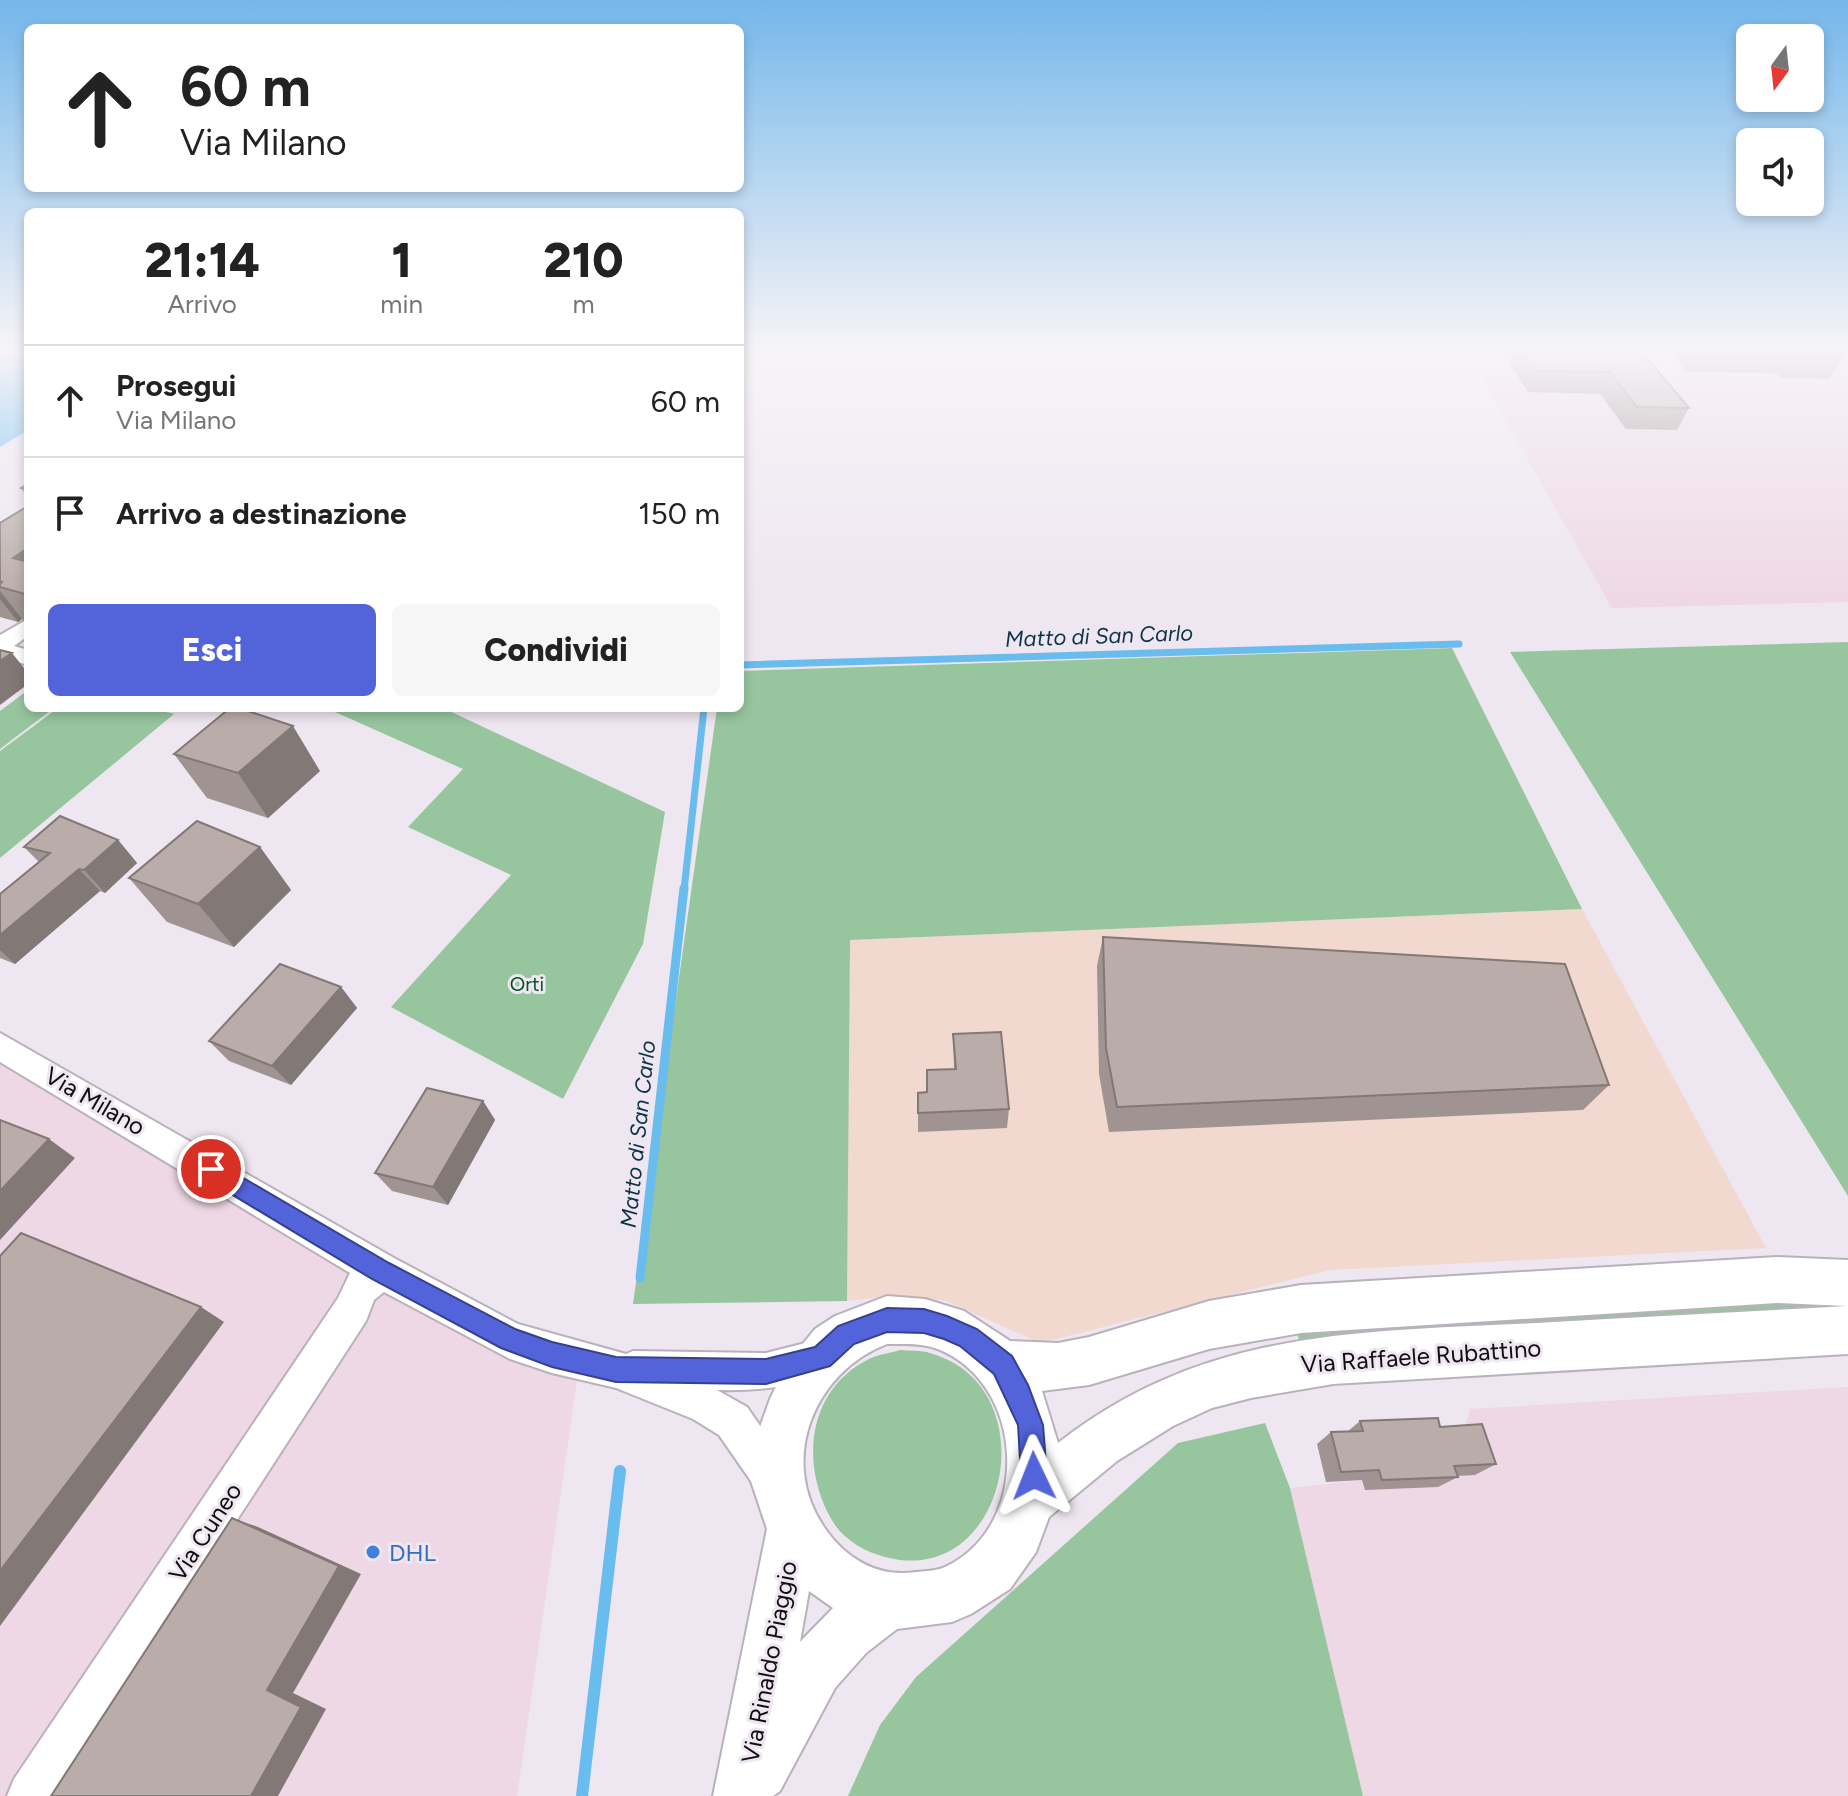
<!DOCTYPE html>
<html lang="it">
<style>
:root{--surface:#fff;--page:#f6f6f6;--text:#222;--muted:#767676;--line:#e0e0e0;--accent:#5364da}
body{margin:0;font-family:Figtree,sans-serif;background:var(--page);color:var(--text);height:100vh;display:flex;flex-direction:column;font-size:30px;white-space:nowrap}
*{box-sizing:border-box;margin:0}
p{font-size:26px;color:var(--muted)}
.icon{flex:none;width:44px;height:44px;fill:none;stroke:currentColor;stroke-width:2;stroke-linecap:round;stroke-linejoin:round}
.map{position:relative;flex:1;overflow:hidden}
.drawer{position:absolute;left:24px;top:208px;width:720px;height:504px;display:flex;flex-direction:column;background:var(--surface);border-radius:12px;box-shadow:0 4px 12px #0003}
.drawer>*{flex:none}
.hud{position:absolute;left:24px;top:24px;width:720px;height:168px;border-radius:12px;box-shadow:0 4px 12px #0003;background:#fff;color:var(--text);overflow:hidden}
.needle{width:52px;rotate:195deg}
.tools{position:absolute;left:1736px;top:24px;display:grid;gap:16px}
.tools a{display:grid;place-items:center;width:88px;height:88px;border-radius:12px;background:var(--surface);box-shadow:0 4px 12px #0003;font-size:40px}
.pin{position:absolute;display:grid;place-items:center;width:68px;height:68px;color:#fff;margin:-34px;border:4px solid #fff;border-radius:50%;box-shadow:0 2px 8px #0007}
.me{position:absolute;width:88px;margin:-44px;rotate:358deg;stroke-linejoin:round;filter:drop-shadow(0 0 6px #0008)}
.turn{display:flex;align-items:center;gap:28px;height:168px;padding:0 24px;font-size:36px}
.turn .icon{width:104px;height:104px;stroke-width:2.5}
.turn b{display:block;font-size:56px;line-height:68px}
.eta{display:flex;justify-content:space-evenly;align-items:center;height:136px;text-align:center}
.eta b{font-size:48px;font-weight:800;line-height:56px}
.cta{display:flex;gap:16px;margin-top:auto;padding:16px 24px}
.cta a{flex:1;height:92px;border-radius:12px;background:var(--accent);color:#fff;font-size:32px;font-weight:800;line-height:92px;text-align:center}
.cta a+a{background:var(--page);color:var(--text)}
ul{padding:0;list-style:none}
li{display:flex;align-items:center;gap:24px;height:112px;padding:0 24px;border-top:2px solid var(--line)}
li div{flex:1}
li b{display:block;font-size:30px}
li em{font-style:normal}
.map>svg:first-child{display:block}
.commercial{fill:#f2d9d0}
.industrial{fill:#eed8e5}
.green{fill:#97c69e}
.water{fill:#68bcee}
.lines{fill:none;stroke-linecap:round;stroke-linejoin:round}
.stream-far2{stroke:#68bcee;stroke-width:7}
.stream-far1{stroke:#68bcee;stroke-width:9}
.stream{stroke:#68bcee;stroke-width:12}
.minor-casing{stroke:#b9b1bb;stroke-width:4}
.tertiary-casing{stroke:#b9b1bb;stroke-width:4}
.minor{fill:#fff;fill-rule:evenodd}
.tertiary{fill:#fff;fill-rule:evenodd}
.wall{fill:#9f9491}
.shaded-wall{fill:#827876}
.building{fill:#b9aca9;stroke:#827876;stroke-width:2}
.route{fill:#5364da;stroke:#36418e;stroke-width:2}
.shop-dot{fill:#3f7fe0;stroke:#eee6f0;stroke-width:3}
.labels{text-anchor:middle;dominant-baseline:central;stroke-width:6;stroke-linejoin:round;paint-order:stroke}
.park-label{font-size:20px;fill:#025520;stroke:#eee6f0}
.water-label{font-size:22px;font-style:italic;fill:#0d3347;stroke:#eee6f0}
.near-street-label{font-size:24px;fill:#0f0d10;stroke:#eee6f0}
.near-shop-label{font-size:24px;fill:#366cbe;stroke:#eee6f0;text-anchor:start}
</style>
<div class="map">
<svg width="1848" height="1796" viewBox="0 0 1848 1796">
<rect width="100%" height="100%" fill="#eee6f0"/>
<path class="commercial" d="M 1582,909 L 1766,1248 L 1330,1270 L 1040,1343 L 946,1301 L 901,1295 L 847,1301 L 849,940 Z"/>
<g class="industrial">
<path d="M 1467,352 L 1848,352 L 1848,602 L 1612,608 Z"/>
<path d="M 0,1045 L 580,1360 L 517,1796 L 0,1796 Z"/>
<path d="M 1848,1387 L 1848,1796 L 1363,1796 L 1290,1488 L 1362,1480 L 1366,1490 L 1463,1436 L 1470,1409 Z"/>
</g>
<g class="green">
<path d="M 1848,642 L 1848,1196 L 1510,652 Z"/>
<path d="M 1452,648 L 1582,909 L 850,940 L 847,1301 L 633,1304 L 717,708 L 740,708 L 740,671 Z"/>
<path d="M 28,690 L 28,708 L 54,708 L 0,749 L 0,711 Z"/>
<path d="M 58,708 L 151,708 L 174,714 L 0,858 L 0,751 Z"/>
<path d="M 326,708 L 443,708 L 665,812 L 643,944 L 563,1099 L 391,1007 L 511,875 L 408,827 L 463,769 Z"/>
<path d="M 1848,1300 L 1848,1317 L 1300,1344 L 1296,1328 Z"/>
<path d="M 900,1350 C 910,1351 921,1350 930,1353 C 1050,1386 1008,1590 885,1557 C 866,1552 846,1541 835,1525 C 799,1469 805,1389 871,1358 C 880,1354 891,1353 900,1350 Z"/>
<path d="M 1265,1423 L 1290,1488 L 1363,1796 L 848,1796 L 880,1725 L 916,1677 L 1178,1443 Z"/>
</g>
<path class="water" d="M 0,352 L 28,353 L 28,430 L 0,447 Z"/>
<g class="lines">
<g class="stream-far2">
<path d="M 740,665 L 1459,644"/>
<path d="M 684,890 L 704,708"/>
</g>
<path class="stream-far1" d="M 640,1278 L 684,888"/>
<path class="stream" d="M 582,1796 L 620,1471"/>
<defs>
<g id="minor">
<path d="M 28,619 L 28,636 L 14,646 L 28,650 L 28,665 L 0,657 L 0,635 Z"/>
<path d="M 0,1033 L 394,1258 L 518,1324 L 626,1354 L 633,1351 L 766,1353 L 821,1339 L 834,1345 L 840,1358 L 834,1371 C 796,1387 759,1391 717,1390 L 747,1407 L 790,1469 L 796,1483 L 790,1497 L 776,1503 L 762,1497 L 719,1435 L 693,1419 L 616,1388 L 552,1373 L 510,1359 L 384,1292 L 374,1300 L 366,1321 L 58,1796 L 7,1796 L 14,1779 L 338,1298 L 350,1273 L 0,1062 Z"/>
</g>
<path id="tertiary" d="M 1777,1257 L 1848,1260 L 1848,1354 L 1333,1384 L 1251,1398 L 1212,1408 L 1173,1426 L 1117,1461 L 1049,1517 L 1036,1552 L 1010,1589 L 971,1614 L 952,1622 L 897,1629 L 866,1653 L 835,1688 L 780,1791 L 773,1796 L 713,1796 L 767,1529 L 751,1481 L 755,1441 L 770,1399 L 788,1362 L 815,1329 L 835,1316 L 887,1296 L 925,1299 L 964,1311 L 1010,1341 L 1058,1343 L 1089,1337 L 1209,1301 L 1301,1285 ZM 1777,1303 L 1847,1306 C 1743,1312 1640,1317 1537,1323 C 1360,1332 1205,1328 1058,1443 L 1042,1391 L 1089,1385 L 1209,1349 L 1301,1333 ZM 887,1344 C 902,1344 921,1343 935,1348 C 1026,1381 1033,1526 945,1567 C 937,1571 925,1571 916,1572 C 877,1578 845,1558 824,1527 C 778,1460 814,1372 887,1344 ZM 809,1591 L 833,1608 L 800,1642 Z"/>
</defs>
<use href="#minor" class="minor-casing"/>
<use href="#tertiary" class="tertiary-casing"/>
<use href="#minor" class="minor"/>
<use href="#tertiary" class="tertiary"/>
</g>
<g class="wall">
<path d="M 1502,352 L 1642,352 L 1689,408 L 1677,430 L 1626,429 L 1600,394 L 1528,392 Z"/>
<path d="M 1670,352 L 1837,352 L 1843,357 L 1829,379 L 1781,378 L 1776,373 L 1687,372 Z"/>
<path d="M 28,484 L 28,498 L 21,488 Z"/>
<path d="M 28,506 L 28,627 L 22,619 L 18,622 L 0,617 L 0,523 Z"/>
<path d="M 174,754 L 320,771 L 268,818 L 207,798 Z"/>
<path d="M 118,840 L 137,863 L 105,893 L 100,891 L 15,964 L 0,958 L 0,935 L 39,862 L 24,847 Z"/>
<path d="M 260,847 L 291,890 L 234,947 L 167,922 L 129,878 Z"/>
<path d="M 1103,937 L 1609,1085 L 1583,1110 L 1109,1132 L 1099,1074 L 1097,966 Z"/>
<path d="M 341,987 L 357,1008 L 291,1085 L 229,1061 L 209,1041 Z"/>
<path d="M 953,1034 L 1009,1109 L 1007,1128 L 918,1132 L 918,1093 L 927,1092 L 927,1070 L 954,1069 Z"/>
<path d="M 483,1101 L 495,1120 L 448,1205 L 392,1191 L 375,1173 Z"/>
<path d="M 1360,1421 L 1440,1427 L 1496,1464 L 1475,1475 L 1457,1476 L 1458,1477 L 1438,1487 L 1365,1490 L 1362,1480 L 1326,1482 L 1317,1444 L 1331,1432 L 1347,1432 Z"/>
</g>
<g class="shaded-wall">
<path d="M 28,548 L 28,579 L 13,558 Z"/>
<path d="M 0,591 L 22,619 L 18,622 L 0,599 Z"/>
<path d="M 12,653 L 28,673 L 28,684 L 0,705 L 0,661 Z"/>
<path d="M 293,726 L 320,771 L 268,818 L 238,773 Z"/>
<path d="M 118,840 L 137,863 L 105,893 L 84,870 Z"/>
<path d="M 260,847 L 291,890 L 234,947 L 198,904 Z"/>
<path d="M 79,869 L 100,891 L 15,964 L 0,950 L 0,935 Z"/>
<path d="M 341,987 L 357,1008 L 291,1085 L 272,1066 Z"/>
<path d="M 483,1101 L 495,1120 L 448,1205 L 433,1187 Z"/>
<path d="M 49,1139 L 75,1158 L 0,1240 L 0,1191 Z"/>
<path d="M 201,1307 L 224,1322 L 0,1626 L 0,1571 Z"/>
<path d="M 232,1518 L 258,1527 L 361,1574 L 293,1693 L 326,1709 L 278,1796 L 251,1796 L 267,1690 Z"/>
</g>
<g class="building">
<path d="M 1524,352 L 1642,352 L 1689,408 L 1637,407 L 1610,372 L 1537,371 Z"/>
<path d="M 1789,352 L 1837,352 L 1843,357 L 1794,357 Z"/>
<path d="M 28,484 L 28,490 L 21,488 Z"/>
<path d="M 28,506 L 28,548 L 13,558 L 28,562 L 28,595 L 0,587 L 0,584 L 2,582 L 0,581 L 0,523 Z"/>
<path d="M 0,650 L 12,653 L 0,661 Z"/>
<path d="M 230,708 L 239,708 L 293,726 L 238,773 L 174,754 Z"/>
<path d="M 60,816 L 118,840 L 84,870 L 79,869 L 0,935 L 0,894 L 50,853 L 24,847 Z"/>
<path d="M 197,821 L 260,847 L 198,904 L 129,878 Z"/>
<path d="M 1103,937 L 1565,964 L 1609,1085 L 1117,1107 L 1106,1048 Z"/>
<path d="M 280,964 L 341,987 L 272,1066 L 209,1041 Z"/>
<path d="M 1001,1032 L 1009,1109 L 918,1113 L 918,1093 L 927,1092 L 927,1070 L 956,1069 L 953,1034 Z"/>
<path d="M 427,1088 L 483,1101 L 433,1187 L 375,1173 Z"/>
<path d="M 0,1120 L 49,1139 L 0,1191 Z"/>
<path d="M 21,1233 L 201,1307 L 0,1571 L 0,1256 Z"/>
<path d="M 1438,1418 L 1440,1427 L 1482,1424 L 1496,1464 L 1454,1466 L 1458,1477 L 1382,1480 L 1379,1470 L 1341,1472 L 1331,1432 L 1363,1431 L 1360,1421 Z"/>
<path d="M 232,1518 L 339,1566 L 267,1690 L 301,1707 L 251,1796 L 51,1796 Z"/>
</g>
<linearGradient id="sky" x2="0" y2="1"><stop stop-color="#75b7ea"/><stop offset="0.58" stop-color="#f7f4f8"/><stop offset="1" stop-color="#f7f4f8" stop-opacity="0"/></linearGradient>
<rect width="1848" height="603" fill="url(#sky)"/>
<path class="route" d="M 211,1159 L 389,1263 L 515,1329 L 552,1342 L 616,1357 L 766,1359 L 815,1347 L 838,1326 L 887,1308 L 924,1309 L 947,1316 L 977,1329 L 1012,1356 L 1028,1385 L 1043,1425 L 1047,1476 L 1043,1485 L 1034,1489 L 1025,1485 L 1021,1476 L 1018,1425 L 994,1374 L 960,1346 L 944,1339 L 924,1333 L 887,1332 L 854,1344 L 830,1366 L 766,1384 L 616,1382 L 552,1367 L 501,1348 L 372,1279 L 203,1177 L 200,1169 L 203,1162 Z"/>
<circle class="shop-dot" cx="373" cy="1552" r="8"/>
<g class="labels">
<g class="park-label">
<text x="527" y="984">Orti</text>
</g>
<g class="water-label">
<text transform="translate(1099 636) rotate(-2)">Matto di San Carlo</text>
<text transform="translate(638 1134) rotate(-84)">Matto di San Carlo</text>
</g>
<g class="near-street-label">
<text transform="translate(95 1101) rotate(30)">Via Milano</text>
<text transform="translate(1421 1356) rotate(-4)">Via Raffaele Rubattino</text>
<text transform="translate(205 1532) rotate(-57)">Via Cuneo</text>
<text transform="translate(769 1662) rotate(-79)">Via Rinaldo Piaggio</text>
</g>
<g class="near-shop-label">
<text x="389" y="1552">DHL</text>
</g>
</g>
</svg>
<div class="tools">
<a><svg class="needle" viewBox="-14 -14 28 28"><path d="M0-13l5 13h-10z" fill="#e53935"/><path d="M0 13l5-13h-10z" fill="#767676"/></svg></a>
<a><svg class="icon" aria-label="sound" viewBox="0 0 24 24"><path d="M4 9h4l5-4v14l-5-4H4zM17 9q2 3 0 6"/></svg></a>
</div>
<div class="pin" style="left:211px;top:1169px;background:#d93025"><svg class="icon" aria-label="arrive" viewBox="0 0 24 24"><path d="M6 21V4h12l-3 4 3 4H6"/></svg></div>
<svg class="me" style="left:1034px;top:1476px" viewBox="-20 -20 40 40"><path d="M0-17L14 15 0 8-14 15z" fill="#5364da" stroke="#fff" stroke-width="4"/></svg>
<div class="hud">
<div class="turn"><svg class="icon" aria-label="ahead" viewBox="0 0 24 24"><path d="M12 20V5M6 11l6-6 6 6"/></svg><div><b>60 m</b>Via Milano</div></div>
</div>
<section class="drawer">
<div class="eta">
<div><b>21:14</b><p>Arrivo</p></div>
<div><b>1</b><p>min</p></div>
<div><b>210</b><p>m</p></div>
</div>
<ul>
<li><svg class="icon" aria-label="ahead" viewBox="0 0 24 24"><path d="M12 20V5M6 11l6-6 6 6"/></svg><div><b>Prosegui</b><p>Via Milano</p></div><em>60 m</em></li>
<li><svg class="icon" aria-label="arrive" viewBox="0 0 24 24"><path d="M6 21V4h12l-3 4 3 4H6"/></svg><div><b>Arrivo a destinazione</b></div><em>150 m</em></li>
</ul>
<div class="cta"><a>Esci</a><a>Condividi</a></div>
</section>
</div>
